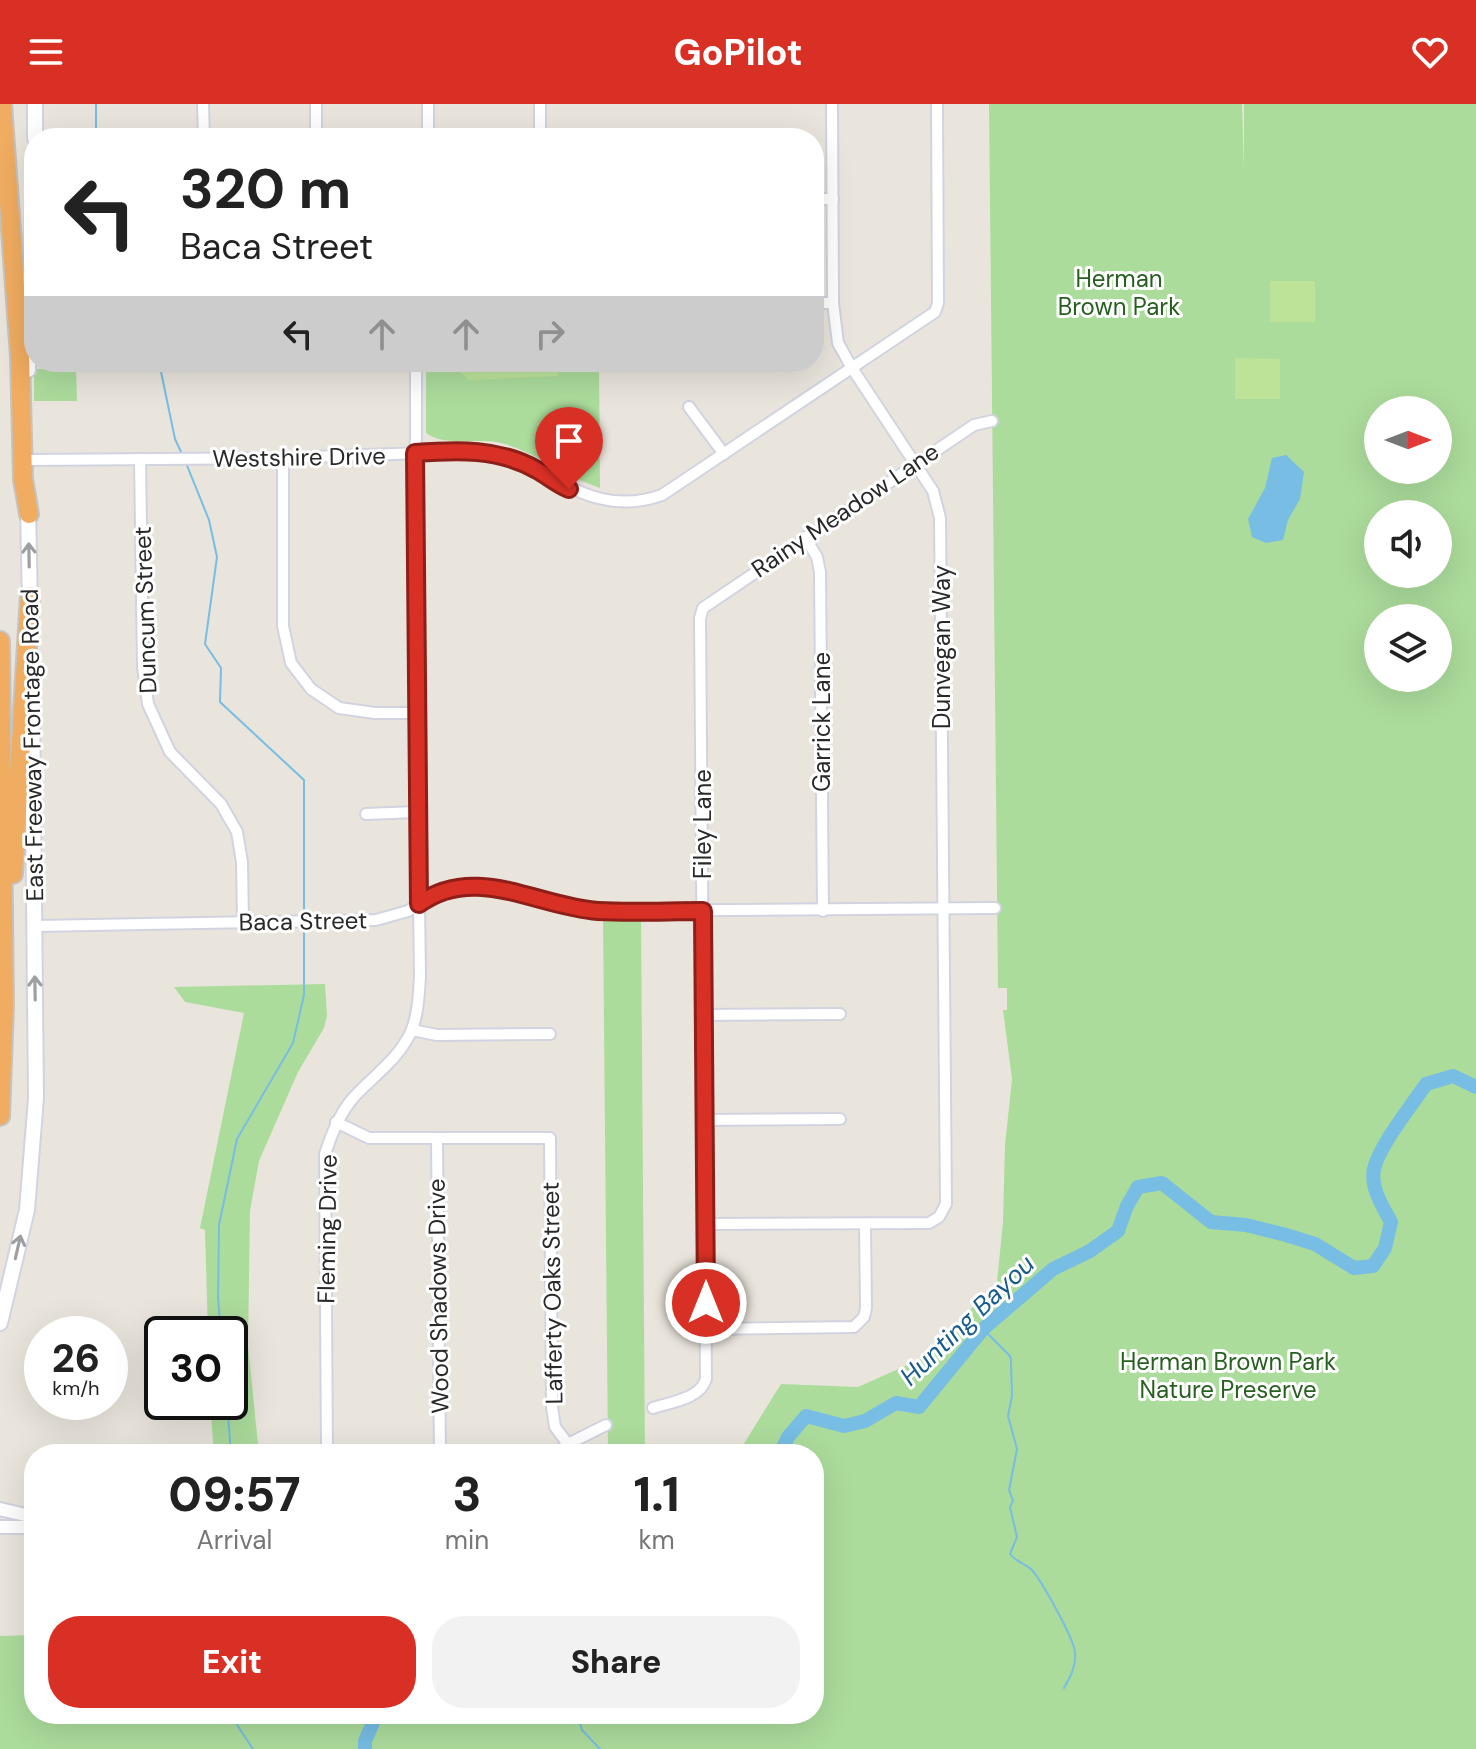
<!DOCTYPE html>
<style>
:root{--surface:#fff;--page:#f2f2f2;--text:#222;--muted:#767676;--accent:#d93025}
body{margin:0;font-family:"DM Sans",sans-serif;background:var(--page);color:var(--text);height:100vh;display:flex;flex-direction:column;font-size:30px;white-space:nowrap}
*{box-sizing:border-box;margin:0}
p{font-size:26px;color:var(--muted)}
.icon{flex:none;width:44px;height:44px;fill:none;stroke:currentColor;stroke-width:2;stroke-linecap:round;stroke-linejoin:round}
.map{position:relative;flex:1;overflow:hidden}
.panel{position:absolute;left:24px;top:1340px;width:800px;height:280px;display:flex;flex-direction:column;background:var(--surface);border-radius:32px;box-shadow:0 8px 32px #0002}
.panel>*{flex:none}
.guide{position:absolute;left:24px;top:24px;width:800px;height:244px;border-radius:32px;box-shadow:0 8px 32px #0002;background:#fff;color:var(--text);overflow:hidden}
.needle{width:52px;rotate:90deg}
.tools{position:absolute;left:1364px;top:292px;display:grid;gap:16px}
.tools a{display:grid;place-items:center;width:88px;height:88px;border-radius:50%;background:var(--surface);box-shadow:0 8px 32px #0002;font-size:40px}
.speed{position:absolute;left:24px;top:1212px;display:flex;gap:16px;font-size:40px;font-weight:700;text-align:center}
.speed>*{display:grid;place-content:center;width:104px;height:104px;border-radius:50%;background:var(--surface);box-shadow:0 8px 32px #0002;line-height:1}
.speed small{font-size:20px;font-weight:400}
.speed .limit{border:4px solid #111;border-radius:12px;background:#fff;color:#111}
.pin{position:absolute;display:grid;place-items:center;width:68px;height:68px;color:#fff;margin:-82px -34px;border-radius:50% 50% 50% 0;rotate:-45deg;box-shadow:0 0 8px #0007}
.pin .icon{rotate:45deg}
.me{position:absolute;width:88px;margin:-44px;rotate:0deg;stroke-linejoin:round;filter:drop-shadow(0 0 6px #0008)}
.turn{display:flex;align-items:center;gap:28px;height:168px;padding:0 24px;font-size:36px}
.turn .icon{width:104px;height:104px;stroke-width:2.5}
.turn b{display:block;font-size:56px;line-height:68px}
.lanes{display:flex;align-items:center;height:76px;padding:0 24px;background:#0003;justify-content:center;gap:40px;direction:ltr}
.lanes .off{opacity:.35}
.eta{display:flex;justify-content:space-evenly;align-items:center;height:136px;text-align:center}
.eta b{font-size:48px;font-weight:800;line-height:56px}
.action{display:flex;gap:16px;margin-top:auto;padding:16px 24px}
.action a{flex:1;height:92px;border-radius:32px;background:var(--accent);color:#fff;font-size:32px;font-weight:800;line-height:92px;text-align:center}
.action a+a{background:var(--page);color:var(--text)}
header{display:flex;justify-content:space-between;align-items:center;height:104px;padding:0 24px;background:var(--accent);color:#fff;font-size:36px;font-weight:800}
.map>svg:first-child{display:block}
.green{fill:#acdc9c;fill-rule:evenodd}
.pitch{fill:#bde399}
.water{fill:#77bde4}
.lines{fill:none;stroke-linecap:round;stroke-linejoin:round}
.stream{stroke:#77bde4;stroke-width:2}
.river{stroke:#77bde4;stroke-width:14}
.minor-casing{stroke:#d1d3e1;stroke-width:14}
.tertiary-casing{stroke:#d1d3e1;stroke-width:16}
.secondary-casing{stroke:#d1d3e1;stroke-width:18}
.motorway-casing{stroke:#c3c3c3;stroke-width:22}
.minor{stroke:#fff;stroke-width:10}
.tertiary{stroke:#fff;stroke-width:12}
.secondary{stroke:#fff;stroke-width:14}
.motorway{stroke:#f0ac60;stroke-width:18}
.oneway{stroke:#9f9f9f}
.route-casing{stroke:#8d1f18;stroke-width:20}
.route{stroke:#d93025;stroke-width:14}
.labels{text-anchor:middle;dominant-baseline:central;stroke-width:6;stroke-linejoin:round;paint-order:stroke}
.park-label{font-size:24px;fill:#275f1f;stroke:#fff}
.street-label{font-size:24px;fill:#292929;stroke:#fff}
.water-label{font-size:26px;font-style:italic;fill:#185b8e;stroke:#fff}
</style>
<header><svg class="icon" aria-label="menu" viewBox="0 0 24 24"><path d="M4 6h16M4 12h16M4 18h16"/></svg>GoPilot<svg class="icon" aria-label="heart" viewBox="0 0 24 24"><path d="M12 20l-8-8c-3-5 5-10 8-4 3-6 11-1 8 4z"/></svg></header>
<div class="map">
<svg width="1476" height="1645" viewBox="0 0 1476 1645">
<rect width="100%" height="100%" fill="#eae5dc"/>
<g class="green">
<path d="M 989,0 L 1242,0 L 1244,66 L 1244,0 L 1476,0 L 1476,1645 L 0,1645 L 0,1532 L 34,1531 L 34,1610 L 814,1610 L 814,1350 L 728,1350 L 740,1346 L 781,1280 L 858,1283 L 923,1254 L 997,1178 L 1003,1118 L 1005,1041 L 1012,975 L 1003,906 L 1007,906 L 1007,884 L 998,884 ZM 1378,306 L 1438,306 L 1438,366 L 1378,366 ZM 1378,410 L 1438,410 L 1438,470 L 1378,470 ZM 1378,514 L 1438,514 L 1438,574 L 1378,574 Z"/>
<path d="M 426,258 L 599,258 L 600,384 C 566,373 539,350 505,340 C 480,332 446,344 426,329 Z"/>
<path d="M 76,264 L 77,297 L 34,297 L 34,265 Z"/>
<path d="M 641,812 L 645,1350 L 608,1350 L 603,813 Z"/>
<path d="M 325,880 L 327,912 L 324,924 L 298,968 L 259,1057 L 250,1107 L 248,1242 L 259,1350 L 214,1350 L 210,1298 L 230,1298 L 230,1230 L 208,1230 L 205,1126 L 200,1124 L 244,909 L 185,898 L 174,883 Z"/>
</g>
<g class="pitch">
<rect x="1270" y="177" width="45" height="41"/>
<path d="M 1235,254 L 1280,255 L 1280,295 L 1235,295 Z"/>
<path d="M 458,258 L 558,258 L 558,272 L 469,276 L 457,264 Z"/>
</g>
<path class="water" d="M 1286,351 L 1304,368 L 1300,395 L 1288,416 L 1283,436 L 1266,439 L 1252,433 L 1248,415 L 1265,384 L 1272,354 Z"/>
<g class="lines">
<g class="stream">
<path d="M 96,0 L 96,34"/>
<path d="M 159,258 L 175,335 L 182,350"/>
<path d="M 186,359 L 209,416 L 217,453 L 205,540 L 221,564 L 220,598 L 304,676 L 304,813"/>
<path d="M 983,1225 L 1010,1252 L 1011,1256 L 1012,1292 L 1008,1312 L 1017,1345 L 1009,1386 L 1013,1397 L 1010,1403 L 1017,1433 L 1010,1450 C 1016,1458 1024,1459 1031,1465 C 1040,1474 1075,1536 1075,1549 C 1076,1562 1071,1572 1064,1584"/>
<path d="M 221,1230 L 218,1194 L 219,1121 L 237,1035 L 293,939 L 304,891 L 304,820"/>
<path d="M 227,1298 L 231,1350"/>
<path d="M 230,1610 L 253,1645"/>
<path d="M 577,1610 L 582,1626 L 600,1645"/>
</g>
<g class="river">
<path d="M 780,1350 L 788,1333 L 806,1312 L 844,1322 L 865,1317 L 896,1299 L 919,1303 L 983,1225 L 1053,1165 L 1090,1147 L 1118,1127 L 1127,1102 L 1138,1083 L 1162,1079 L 1211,1118 L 1246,1121 L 1286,1131 L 1315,1140 L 1354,1164 L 1373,1162 L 1385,1144 L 1391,1118 C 1383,1103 1370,1084 1374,1065 C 1379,1042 1412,1001 1426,980 L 1453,972 L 1476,983"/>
<path d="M 365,1645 L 365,1637 L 377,1610"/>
</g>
<defs>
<g id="minor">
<path d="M 203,0 L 204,34"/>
<path d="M 316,0 L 316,34"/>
<path d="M 428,0 L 428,34"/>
<path d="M 540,0 L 540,34"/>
<path d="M 814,95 L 833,95"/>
<path d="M 814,199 L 833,199"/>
<path d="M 689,303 L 724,350"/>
<path d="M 283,354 L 283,522 L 291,559 L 311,585 L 339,604 L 375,609 L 416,609"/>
<path d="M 140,355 L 143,563 L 148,600 L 170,648 L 221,700 L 237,728 L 242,758 L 243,818"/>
<path d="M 28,356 L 283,354 L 478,347 C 547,355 586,418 662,391 L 935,208 L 938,199 L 937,0"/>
<path d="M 805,433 L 817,453 L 820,468 L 823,807"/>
<path d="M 366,710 L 416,708"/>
<path d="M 35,822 L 376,816 L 408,807 L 428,794 L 445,787 L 473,782 L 499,785 L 596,807 L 995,804"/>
<path d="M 703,911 L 840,910"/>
<path d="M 412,926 L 437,931 L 550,930"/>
<path d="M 705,1016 L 840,1015"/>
<path d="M 336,1018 L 369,1034 L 550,1034 L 552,1303 L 555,1323 L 568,1340"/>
<path d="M 437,1035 L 440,1350"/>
<path d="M 705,1120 L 929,1119 L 939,1113 L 946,1100 L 940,414 L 933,387 L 852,264 L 838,239 L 833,199 L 832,0"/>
<path d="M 706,1225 L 854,1223 L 864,1213 L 866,1204 L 865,1120"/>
<path d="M 653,1304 C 671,1298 700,1295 706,1275 L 700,514 L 703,504 L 974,321 L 992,317"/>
<path d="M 327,1350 L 325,1050 C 332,1029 339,1011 353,994 C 374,971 397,957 411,928 C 418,911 419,890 420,872 L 413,360 L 416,335 L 416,258"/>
<path d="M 555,1350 L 568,1340 L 606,1321"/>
</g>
<g id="tertiary">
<path d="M 0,1405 L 34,1413"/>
<path d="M 0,1423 L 34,1423"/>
</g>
<g id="secondary">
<path d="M 35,34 L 35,0"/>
<path d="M 28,266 L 34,60"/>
<path d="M 28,403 L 30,502"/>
<path d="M 0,1219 L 27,1106 L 36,994 L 32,591"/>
</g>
<g id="motorway">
<path d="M 2,0 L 20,252 L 23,375 L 29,410"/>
<path d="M 0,537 L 4,901 L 0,1012"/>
<path d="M 13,770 L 30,492"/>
</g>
</defs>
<use href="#minor" class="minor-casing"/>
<use href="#tertiary" class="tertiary-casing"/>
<use href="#secondary" class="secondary-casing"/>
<use href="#motorway" class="motorway-casing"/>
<use href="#minor" class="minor"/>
<use href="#tertiary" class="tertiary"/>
<use href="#secondary" class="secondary"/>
<use href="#motorway" class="motorway"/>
</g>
<defs><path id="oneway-shaft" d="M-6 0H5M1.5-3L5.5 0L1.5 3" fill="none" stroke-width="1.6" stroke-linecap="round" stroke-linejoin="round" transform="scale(2)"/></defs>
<g class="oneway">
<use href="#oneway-shaft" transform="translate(29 451) rotate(-91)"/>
<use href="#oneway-shaft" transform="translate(35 884) rotate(-91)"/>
<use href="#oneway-shaft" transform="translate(18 1143) rotate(-77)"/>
</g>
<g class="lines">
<defs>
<path id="route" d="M 569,385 C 557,380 548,372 537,366 C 499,344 457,346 415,349 L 419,800 C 475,759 538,803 598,807 C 632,809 668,807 703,807 L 706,1199"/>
</defs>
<use href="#route" class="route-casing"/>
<use href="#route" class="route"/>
</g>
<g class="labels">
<g class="park-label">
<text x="1119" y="174">Herman<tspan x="1119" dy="28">Brown Park</tspan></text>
<text x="1228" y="1257">Herman Brown Park<tspan x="1228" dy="28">Nature Preserve</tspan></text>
</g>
<g class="street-label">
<text transform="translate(299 353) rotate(-1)">Westshire Drive</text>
<text transform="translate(845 406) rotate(-34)">Rainy Meadow Lane</text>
<text transform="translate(145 506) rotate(-92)">Duncum Street</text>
<text transform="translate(941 543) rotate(-90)">Dunvegan Way</text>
<text transform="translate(821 618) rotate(-90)">Garrick Lane</text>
<text transform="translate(32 641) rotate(-91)">East Freeway Frontage Road</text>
<text transform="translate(702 720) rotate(-90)">Filey Lane</text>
<text transform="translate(303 817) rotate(-1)">Baca Street</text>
<text transform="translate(327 1125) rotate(-89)">Fleming Drive</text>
<text transform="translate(552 1189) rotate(-91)">Lafferty Oaks Street</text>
<text transform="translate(438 1192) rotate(-91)">Wood Shadows Drive</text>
</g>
<g class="water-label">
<text transform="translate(967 1216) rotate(-44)">Hunting Bayou</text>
</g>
</g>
</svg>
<div class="tools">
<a><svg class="needle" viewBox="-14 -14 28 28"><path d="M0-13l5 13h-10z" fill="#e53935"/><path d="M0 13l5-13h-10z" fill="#767676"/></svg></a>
<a><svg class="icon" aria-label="sound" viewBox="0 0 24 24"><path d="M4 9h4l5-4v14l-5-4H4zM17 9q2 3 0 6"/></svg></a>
<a><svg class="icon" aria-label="layers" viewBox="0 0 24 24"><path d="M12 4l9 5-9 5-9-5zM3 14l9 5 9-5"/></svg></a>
</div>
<div class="speed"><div>26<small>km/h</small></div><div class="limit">30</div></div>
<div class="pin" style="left:569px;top:385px;background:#d93025"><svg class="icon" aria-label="arrive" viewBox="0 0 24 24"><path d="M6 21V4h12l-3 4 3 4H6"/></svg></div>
<svg class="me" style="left:706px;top:1199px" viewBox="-20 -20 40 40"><circle r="17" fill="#d93025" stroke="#fff" stroke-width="3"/><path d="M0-11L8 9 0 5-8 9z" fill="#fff"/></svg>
<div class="guide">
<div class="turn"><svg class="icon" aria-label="left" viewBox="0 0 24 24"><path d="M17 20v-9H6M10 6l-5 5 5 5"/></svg><div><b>320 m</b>Baca Street</div></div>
<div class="lanes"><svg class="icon" aria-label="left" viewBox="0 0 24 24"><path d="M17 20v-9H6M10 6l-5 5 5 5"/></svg><svg class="icon off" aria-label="ahead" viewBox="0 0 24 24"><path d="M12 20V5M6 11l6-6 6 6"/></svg><svg class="icon off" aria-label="ahead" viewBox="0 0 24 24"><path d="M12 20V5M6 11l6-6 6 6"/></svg><svg class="icon off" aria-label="right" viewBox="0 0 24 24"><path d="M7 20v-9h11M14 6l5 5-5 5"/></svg></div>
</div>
<section class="panel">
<div class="eta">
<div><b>09:57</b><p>Arrival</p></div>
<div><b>3</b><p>min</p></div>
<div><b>1.1</b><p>km</p></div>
</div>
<div class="action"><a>Exit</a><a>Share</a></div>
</section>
</div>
